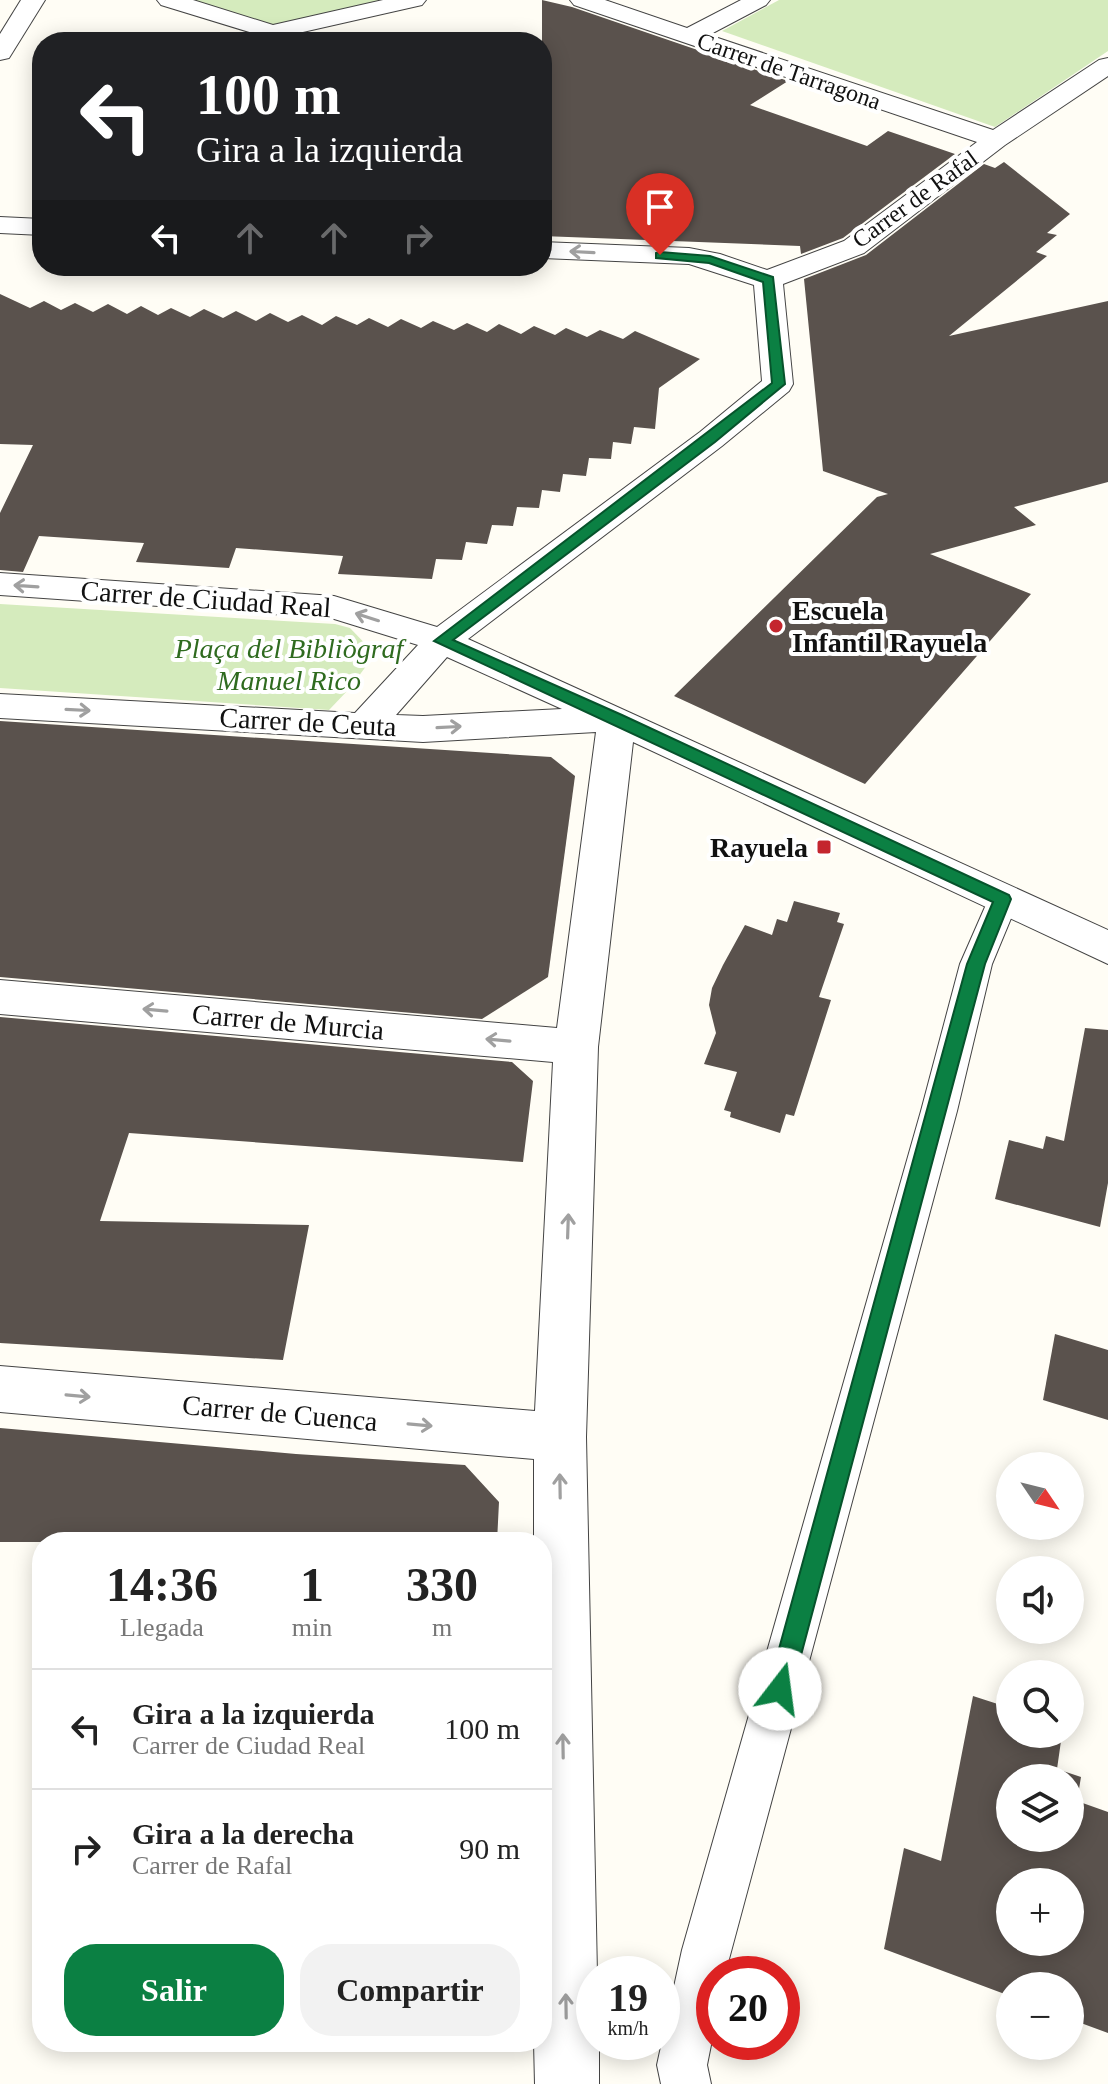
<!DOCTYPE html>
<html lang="es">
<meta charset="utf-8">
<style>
:root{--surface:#fff;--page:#f2f2f2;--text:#222;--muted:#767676;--line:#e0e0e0;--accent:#0b8043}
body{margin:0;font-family:Georgia,serif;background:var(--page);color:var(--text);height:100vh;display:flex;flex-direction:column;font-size:30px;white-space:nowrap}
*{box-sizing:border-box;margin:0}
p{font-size:26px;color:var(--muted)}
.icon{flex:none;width:44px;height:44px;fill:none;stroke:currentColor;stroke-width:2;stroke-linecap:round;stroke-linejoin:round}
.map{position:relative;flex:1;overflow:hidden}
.side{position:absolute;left:32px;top:1532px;width:520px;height:520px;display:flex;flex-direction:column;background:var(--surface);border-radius:32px;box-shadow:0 4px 20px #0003}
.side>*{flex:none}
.hud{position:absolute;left:32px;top:32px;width:520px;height:244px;border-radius:32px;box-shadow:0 4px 20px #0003;background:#202124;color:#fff;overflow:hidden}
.needle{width:52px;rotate:125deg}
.controls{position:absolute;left:996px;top:1452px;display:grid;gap:16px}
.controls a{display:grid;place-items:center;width:88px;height:88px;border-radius:50%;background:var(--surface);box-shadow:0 4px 20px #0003;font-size:40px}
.speed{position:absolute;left:576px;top:1956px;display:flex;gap:16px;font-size:40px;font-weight:700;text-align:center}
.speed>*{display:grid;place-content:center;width:104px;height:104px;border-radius:50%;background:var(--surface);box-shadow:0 4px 20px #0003;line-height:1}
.speed small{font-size:20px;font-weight:400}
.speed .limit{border:12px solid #d22;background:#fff;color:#111}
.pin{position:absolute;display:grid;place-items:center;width:68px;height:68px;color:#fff;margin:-82px -34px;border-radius:50% 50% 50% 0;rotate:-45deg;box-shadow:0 0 8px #0007}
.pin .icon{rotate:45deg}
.me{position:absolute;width:88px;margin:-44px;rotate:15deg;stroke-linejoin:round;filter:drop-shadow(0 0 6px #0008)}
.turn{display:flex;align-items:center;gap:28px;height:168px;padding:0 32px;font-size:36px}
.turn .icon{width:104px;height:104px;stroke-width:2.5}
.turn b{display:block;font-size:56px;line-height:68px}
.lanes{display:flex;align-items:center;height:76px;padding:0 32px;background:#0003;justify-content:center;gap:40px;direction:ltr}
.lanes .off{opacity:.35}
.eta{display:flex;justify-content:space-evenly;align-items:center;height:136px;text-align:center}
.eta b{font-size:48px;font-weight:700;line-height:56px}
.primary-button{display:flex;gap:16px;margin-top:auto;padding:16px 32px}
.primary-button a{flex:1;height:92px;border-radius:32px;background:var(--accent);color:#fff;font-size:32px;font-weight:700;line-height:92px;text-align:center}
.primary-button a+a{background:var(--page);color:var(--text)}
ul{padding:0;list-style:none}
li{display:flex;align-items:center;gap:24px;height:120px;padding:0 32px;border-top:2px solid var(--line)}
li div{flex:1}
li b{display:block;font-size:30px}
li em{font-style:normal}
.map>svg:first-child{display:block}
.green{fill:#d5ebbd}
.building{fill:#5a524d;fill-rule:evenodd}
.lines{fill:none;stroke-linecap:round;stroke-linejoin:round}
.lane-casing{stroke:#444;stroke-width:2}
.street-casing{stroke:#444;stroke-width:2}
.lane{fill:#fff;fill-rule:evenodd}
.street{fill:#fff;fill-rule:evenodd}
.oneway{stroke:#a0a0a0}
.route{fill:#0b8043;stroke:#07532c;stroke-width:2}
.poi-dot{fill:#c4262e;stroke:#fff;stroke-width:3}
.labels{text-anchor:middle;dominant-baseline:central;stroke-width:8;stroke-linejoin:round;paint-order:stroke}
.far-street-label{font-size:24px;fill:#111;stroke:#fff}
.street-label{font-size:28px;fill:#111;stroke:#fff}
.poi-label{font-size:28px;font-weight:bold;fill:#111;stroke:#fff;text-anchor:start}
.park-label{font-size:28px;font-style:italic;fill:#2f6b1f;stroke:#fff}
</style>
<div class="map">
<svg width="1108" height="2084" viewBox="0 0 1108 2084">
<rect width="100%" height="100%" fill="#fffdf5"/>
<g class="green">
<path d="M 169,0 L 414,0 L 272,32 Z"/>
<path d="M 779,0 L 1108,0 L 1108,51 L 995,127 L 722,31 Z"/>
<path d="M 0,604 L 335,624 L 350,628 L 375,654 L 350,688 L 329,710 L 0,688 Z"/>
</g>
<g class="building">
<path d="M 542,0 L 572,7 L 788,81 L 750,105 L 867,146 L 888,131 L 955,154 L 843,238 L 801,254 L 800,246 L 542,236 Z"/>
<path d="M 1004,162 L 1070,214 L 1047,233 L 1057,235 L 1036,252 L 1047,256 L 949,336 L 1108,301 L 1108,482 L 1014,507 L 1036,525 L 930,554 L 1031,594 L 865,784 L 674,696 L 877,497 L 888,494 L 823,471 L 804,279 L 866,255 L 984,164 L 995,168 Z"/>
<path d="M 0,294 L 30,308 L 44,301 L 61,310 L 75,303 L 93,312 L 108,304 L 127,314 L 141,306 L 158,315 L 171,308 L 190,317 L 204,309 L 223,318 L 236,311 L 256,321 L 270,313 L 288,322 L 302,315 L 322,325 L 336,316 L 357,325 L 369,318 L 388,327 L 401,319 L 421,328 L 433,321 L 454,330 L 467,323 L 487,332 L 499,324 L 521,334 L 534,326 L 555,335 L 566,328 L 587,337 L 600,330 L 623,339 L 635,331 L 700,359 L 659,388 L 655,429 L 634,427 L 631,444 L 613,442 L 611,459 L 589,458 L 586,476 L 563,474 L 560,492 L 542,490 L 539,508 L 517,507 L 513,526 L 492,525 L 487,544 L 466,542 L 462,560 L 436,559 L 432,579 L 338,574 L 343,556 L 236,548 L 229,568 L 136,562 L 144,543 L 39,536 L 23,572 L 0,570 L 0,513 L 33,445 L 0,444 Z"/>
<path d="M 0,721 L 551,757 L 575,776 L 548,977 L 482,1019 L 0,977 Z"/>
<path d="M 794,901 L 840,913 L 837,922 L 844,924 L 819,997 L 831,1000 L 794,1116 L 786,1114 L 780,1133 L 730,1117 L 731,1112 L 724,1110 L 737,1072 L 704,1064 L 716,1033 L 709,1005 L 712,988 L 723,965 L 745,925 L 772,935 L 777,919 L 787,922 Z"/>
<path d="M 0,1017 L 512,1062 L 533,1081 L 523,1162 L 129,1133 L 100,1221 L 309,1225 L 283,1360 L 0,1343 Z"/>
<path d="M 1085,1028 L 1108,1030 L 1108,1183 L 1100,1227 L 995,1199 L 1009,1140 L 1043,1149 L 1046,1136 L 1064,1141 Z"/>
<path d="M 1055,1334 L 1108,1350 L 1108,1420 L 1043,1400 Z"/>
<path d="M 0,1428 L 296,1454 L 465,1465 L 499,1502 L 497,1542 L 0,1542 Z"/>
<path d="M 973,1696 L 1010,1708 L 1010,1734 L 1062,1734 L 1057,1769 L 1081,1777 L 1077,1801 L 1108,1812 L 1108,2033 L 1070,2019 L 1070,1986 L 1010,1986 L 1010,1996 L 884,1949 L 904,1848 L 941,1861 ZM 1010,1778 L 1070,1778 L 1070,1838 L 1010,1838 ZM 1010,1882 L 1070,1882 L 1070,1942 L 1010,1942 Z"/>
</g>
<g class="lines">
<defs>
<path id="lane" d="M 1003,887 L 1014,891 L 1019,899 L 992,964 L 957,1111 L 725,1974 L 714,1974 L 714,2030 L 707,2065 L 711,2084 L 661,2084 L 657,2065 L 682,1950 L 921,1111 L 960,964 L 992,891 Z"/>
<g id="street">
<path d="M 21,0 L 45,0 L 9,58 L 0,60 L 0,34 Z"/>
<path d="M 157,0 L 193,0 L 273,25 L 383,0 L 426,0 L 422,5 L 272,39 L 161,5 Z"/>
<path d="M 570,0 L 605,0 L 687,28 L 741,0 L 770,0 L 766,5 L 709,35 L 993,130 L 1099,60 L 1108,58 L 1108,76 L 1005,145 L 864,253 L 783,284 L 793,384 L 789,391 L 722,446 L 468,639 L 1108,930 L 1108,964 L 633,742 L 598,1047 L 586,1437 L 597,1974 L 594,1974 L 594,2042 L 599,2042 L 599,2084 L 535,2084 L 534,2042 L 542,2042 L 542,1542 L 534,1542 L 534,1459 L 0,1412 L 0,1366 L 535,1411 L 553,1062 L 0,1014 L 0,980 L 557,1028 L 596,732 L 423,742 L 0,718 L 0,694 L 355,713 L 418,645 L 331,618 L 0,595 L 0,573 L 334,596 L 437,627 L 700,432 L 762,381 L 754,285 L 689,264 L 542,258 L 542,242 L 689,248 L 720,254 L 767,270 L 844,241 L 977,142 L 574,5 ZM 447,657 L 562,709 L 423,716 L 396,715 Z"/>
<path d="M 0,217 L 42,219 L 42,235 L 0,233 Z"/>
</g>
</defs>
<use href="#lane" class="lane-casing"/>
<use href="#street" class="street-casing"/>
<use href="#lane" class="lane"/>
<use href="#street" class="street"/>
</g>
<defs><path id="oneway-shaft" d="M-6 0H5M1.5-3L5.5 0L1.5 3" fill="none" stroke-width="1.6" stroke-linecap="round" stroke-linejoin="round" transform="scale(2)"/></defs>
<g class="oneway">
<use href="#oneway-shaft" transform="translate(582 252) rotate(-177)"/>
<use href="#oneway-shaft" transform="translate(26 586) rotate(-176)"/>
<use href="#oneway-shaft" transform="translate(367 617) rotate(-162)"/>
<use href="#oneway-shaft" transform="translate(78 710) rotate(3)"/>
<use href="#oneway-shaft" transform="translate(449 727) rotate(-3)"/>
<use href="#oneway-shaft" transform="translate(155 1010) rotate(-175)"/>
<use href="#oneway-shaft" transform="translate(498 1040) rotate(-175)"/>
<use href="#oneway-shaft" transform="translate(568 1226) rotate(-88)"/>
<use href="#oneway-shaft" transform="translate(78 1396) rotate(5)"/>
<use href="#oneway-shaft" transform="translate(420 1425) rotate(5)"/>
<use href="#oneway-shaft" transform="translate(560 1486) rotate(-91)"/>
<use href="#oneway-shaft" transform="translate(563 1746) rotate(-91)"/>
<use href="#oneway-shaft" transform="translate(566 2006) rotate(-91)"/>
</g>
<path class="route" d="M 660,252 L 710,256 L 773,277 L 785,384 L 715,442 L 453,640 L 622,715 L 1009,895 L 1011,899 L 985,964 L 792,1689 L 789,1698 L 780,1701 L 772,1698 L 768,1689 L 967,964 L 993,902 L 434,641 L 772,383 L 763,282 L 709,263 L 656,258 L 656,253 Z"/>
<g class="poi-dot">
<circle cx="776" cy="626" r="8"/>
<rect x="816" y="839" width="16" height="16" rx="4"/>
</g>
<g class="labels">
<g class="far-street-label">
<text transform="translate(789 71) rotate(19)">Carrer de Tarragona</text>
<text transform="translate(915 199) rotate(-36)">Carrer de Rafal</text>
</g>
<g class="street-label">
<text transform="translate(206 599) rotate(4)">Carrer de Ciudad Real</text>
<text transform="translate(308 722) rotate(3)">Carrer de Ceuta</text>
<text transform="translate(288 1022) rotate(5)">Carrer de Murcia</text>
<text transform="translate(280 1413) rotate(5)">Carrer de Cuenca</text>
</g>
<g class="poi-label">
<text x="792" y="610">Escuela<tspan x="792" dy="32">Infantil Rayuela</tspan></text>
<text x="808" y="847" text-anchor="end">Rayuela</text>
</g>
<g class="park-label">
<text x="289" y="648">Plaça del Bibliògraf<tspan x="289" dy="32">Manuel Rico</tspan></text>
</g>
</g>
</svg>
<div class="controls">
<a><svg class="needle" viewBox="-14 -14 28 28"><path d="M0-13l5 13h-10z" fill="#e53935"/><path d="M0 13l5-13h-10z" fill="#767676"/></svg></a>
<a><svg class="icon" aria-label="sound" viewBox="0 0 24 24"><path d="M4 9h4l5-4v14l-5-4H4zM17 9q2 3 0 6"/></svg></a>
<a><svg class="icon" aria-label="search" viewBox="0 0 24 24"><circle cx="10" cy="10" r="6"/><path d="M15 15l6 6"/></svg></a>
<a><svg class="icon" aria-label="layers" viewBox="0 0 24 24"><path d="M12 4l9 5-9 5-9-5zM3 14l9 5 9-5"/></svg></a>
<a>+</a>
<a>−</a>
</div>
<div class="speed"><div>19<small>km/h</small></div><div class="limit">20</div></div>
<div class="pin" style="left:660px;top:255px;background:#d93025"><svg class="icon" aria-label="arrive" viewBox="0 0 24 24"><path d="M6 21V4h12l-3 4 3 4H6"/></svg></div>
<svg class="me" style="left:780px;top:1689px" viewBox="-20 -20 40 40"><circle r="19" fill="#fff"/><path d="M0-13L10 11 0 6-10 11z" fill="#0b8043"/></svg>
<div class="hud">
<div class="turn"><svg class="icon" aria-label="left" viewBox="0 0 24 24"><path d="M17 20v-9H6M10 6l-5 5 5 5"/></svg><div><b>100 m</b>Gira a la izquierda</div></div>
<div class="lanes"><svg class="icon" aria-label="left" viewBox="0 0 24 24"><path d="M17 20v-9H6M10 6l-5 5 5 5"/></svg><svg class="icon off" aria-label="ahead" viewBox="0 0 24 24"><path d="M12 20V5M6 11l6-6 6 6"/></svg><svg class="icon off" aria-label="ahead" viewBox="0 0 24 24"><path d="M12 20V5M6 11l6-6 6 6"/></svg><svg class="icon off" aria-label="right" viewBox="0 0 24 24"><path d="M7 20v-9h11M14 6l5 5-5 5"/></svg></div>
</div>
<section class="side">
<div class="eta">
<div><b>14:36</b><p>Llegada</p></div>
<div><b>1</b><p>min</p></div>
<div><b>330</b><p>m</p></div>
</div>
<ul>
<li><svg class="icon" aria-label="left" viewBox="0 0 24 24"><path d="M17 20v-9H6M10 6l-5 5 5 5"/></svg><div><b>Gira a la izquierda</b><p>Carrer de Ciudad Real</p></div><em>100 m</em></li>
<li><svg class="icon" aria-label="right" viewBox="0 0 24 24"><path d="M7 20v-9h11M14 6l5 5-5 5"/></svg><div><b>Gira a la derecha</b><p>Carrer de Rafal</p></div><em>90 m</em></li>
</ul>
<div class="primary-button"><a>Salir</a><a>Compartir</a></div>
</section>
</div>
